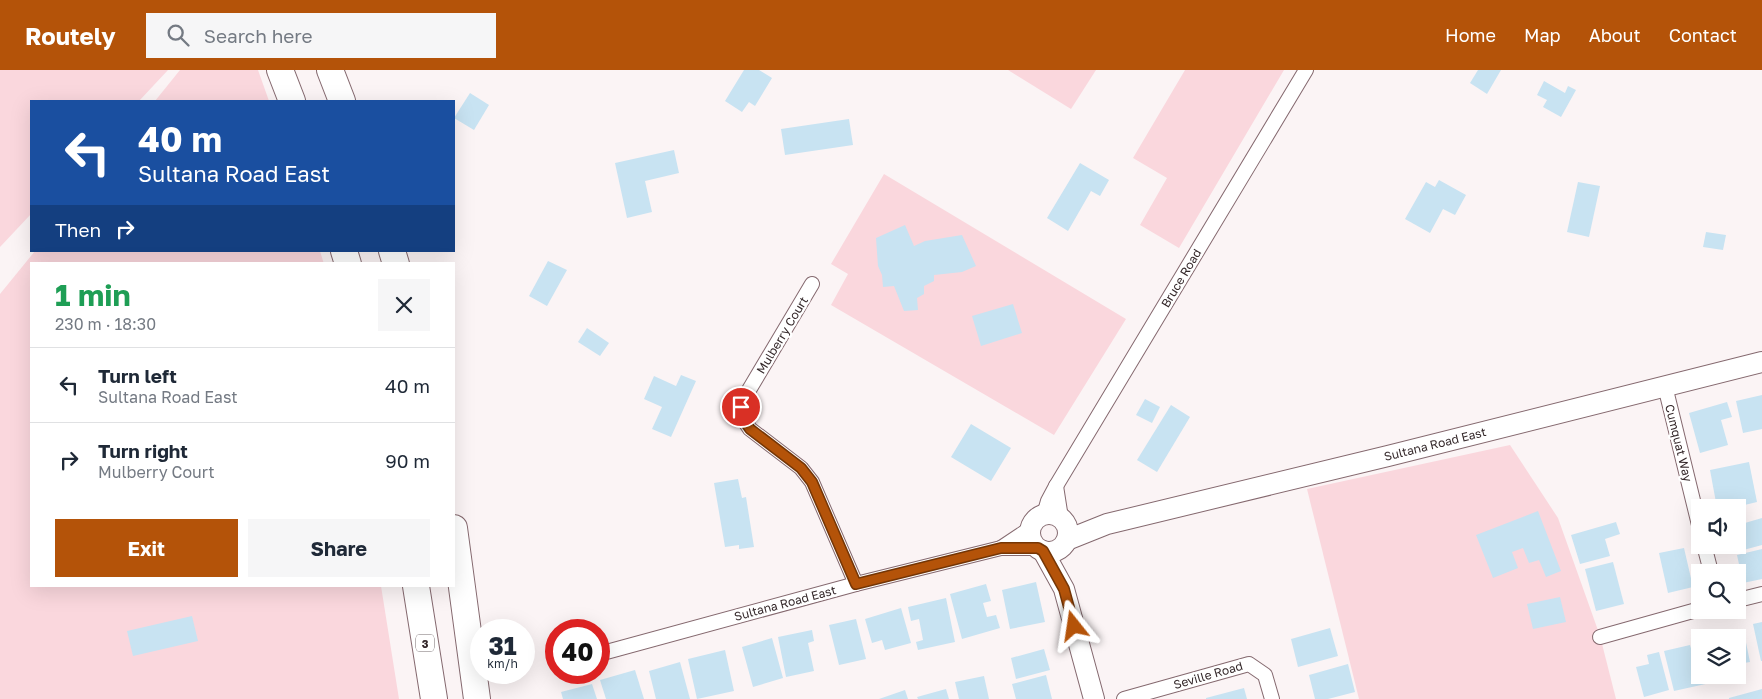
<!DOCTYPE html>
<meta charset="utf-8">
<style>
:root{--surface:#fff;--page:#f6f6f7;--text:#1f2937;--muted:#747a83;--line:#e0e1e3;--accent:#b45309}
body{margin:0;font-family:"Golos Text",sans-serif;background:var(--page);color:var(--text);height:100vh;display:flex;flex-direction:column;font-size:19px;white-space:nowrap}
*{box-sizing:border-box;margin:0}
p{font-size:16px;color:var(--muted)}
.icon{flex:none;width:28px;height:28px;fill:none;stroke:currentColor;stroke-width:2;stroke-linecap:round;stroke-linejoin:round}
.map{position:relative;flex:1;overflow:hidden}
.details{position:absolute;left:30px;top:192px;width:425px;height:325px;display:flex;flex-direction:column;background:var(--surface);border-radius:0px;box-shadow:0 5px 20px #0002}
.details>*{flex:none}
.top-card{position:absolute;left:30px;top:30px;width:425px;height:152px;border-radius:0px;box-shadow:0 5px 20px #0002;background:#1a4fa0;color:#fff;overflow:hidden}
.tools{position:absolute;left:1691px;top:429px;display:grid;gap:10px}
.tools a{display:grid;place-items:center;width:55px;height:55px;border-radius:0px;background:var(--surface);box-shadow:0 5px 20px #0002;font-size:25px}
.speed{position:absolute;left:470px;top:549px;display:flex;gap:10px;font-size:25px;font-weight:700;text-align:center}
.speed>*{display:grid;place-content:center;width:65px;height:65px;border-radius:50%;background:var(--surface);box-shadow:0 5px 20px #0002;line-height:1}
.speed small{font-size:12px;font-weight:400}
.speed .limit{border:8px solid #d22;background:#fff;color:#111}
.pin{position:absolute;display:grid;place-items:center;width:42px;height:42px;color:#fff;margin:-21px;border:2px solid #fff;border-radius:50%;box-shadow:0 1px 5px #0007}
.me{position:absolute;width:55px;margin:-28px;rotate:345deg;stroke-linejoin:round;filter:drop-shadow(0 0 4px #0008)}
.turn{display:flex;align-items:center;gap:18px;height:105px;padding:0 25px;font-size:22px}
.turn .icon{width:65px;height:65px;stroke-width:2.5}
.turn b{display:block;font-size:35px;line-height:42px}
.then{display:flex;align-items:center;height:48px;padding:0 25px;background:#0003;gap:10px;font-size:19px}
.round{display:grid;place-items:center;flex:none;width:52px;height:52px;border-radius:0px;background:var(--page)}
.overview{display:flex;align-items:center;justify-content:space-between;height:85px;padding:0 25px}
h1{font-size:30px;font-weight:700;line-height:38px;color:#1e9e55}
.cta{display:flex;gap:10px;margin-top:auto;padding:10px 25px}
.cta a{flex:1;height:58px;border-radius:0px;background:var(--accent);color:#fff;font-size:20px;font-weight:700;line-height:58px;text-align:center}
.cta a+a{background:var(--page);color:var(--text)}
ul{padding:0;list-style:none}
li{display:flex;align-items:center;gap:15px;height:75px;padding:0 25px;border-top:1px solid var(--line)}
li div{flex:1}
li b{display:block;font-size:19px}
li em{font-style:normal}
header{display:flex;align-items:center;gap:30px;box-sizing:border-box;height:70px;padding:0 25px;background:var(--accent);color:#fff}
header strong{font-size:24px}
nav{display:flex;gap:28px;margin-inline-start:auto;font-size:18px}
.search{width:350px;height:45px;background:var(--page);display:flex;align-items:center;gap:12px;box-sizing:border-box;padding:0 18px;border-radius:0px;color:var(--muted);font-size:19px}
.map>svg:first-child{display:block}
.green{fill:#fad7dd}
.building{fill:#c8e3f2}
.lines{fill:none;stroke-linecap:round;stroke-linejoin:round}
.street-casing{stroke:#85696f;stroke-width:16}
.secondary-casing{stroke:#85696f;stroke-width:22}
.highway-casing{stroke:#85696f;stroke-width:28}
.street{stroke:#fff;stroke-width:14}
.secondary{stroke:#fff;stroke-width:20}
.highway{stroke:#fff;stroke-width:26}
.route-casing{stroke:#753606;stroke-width:12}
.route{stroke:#b45309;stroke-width:9}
.labels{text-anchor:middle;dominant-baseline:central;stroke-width:4.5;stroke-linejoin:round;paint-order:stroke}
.shield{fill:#fff;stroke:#72696b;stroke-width:1}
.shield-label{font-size:11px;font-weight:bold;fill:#35292b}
.street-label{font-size:12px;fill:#35292b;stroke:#fff}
</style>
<header>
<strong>Routely</strong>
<div class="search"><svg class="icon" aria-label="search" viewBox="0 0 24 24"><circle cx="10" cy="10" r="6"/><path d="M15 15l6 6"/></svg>Search here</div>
<nav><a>Home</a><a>Map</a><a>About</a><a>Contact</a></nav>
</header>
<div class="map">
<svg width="1762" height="629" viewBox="0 0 1762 629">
<rect width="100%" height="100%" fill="#fbf4f5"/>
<g class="green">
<path d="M 0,0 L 168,0 L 139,31 L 31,31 L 31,144 L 0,177 Z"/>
<path d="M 180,0 L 258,0 L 269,31 L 155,31 Z"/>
<path d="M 1008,0 L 1096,0 L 1071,39 Z"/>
<path d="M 1185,0 L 1284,0 L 1179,178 L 1140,155 L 1167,108 L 1133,88 Z"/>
<path d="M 884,104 L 1126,249 L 1054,365 L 831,235 L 848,204 L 831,194 Z"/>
<path d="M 35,181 L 320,181 L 324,194 L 31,194 L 31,516 L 381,516 L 399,629 L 0,629 L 0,224 Z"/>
<path d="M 1510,375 L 1558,448 L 1600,566 L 1616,629 L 1359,629 L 1307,419 Z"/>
</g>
<g class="building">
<path d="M 744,0 L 759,0 L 772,8 L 755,36 L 749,32 L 742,42 L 725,31 Z"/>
<path d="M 1478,0 L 1501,0 L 1487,24 L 1470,13 Z"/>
<path d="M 1544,11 L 1565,23 L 1568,16 L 1576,20 L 1561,47 L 1543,37 L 1547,30 L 1537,25 Z"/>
<path d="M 470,23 L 489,35 L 474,60 L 454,48 Z"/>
<path d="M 849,49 L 853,75 L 785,85 L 781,59 Z"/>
<path d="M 674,80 L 679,103 L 645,111 L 652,142 L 627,148 L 615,93 Z"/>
<path d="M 1080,93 L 1109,110 L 1100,126 L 1091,121 L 1068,161 L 1047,148 Z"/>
<path d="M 1439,110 L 1466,125 L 1455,145 L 1443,139 L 1430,163 L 1405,149 L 1426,112 L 1435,117 Z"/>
<path d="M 1578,112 L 1600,116 L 1589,167 L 1567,162 Z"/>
<path d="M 905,155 L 914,176 L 925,171 L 962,165 L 976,196 L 962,202 L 934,205 L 934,211 L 924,216 L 924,224 L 917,228 L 918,240 L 904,241 L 894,216 L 883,217 L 882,205 L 878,196 L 876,168 Z"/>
<path d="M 1706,162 L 1726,165 L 1723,180 L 1703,177 Z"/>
<path d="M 548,191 L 567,200 L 547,236 L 529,226 Z"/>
<path d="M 1013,234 L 1022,263 L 981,276 L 972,246 Z"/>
<path d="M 587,258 L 609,273 L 600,286 L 578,272 Z"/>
<path d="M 681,305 L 696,311 L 671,367 L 652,359 L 662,337 L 644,329 L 654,306 L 676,316 Z"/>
<path d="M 1762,325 L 1762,359 L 1743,363 L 1736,331 Z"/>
<path d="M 1145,329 L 1160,337 L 1152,353 L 1136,345 Z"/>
<path d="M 1727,332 L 1732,347 L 1721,350 L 1728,375 L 1700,383 L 1689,343 Z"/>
<path d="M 1171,335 L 1190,347 L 1157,402 L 1137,390 Z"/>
<path d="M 971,354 L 1011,378 L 991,411 L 951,387 Z"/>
<path d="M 1749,392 L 1757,432 L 1732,438 L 1717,438 L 1710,400 Z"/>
<path d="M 738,409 L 742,428 L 746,427 L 754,477 L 739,479 L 739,475 L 725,477 L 714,413 Z"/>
<path d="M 1538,441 L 1561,501 L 1546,507 L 1539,490 L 1529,493 L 1523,478 L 1512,482 L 1518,498 L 1493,508 L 1476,465 Z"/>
<path d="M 1762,448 L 1762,475 L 1736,482 L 1734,475 L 1738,475 L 1738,468 L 1740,468 L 1738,455 Z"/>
<path d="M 1616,452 L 1620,464 L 1605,469 L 1610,486 L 1580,494 L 1571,465 Z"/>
<path d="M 1684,478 L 1693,517 L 1668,523 L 1659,483 Z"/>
<path d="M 1762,479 L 1762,509 L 1743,513 L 1737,485 Z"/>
<path d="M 1613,492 L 1624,534 L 1596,541 L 1585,499 Z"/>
<path d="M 1036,512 L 1045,552 L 1010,559 L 1002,520 Z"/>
<path d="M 986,514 L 991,531 L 983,533 L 987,547 L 996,545 L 1000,558 L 962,569 L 950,524 Z"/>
<path d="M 1560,527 L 1566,552 L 1533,559 L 1527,534 Z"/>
<path d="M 946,528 L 955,572 L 918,580 L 916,572 L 923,570 L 919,549 L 911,551 L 908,537 Z"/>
<path d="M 901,538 L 911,573 L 885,580 L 882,570 L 872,573 L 865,549 Z"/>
<path d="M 192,546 L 198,571 L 133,586 L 127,561 Z"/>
<path d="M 856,549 L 866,589 L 839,595 L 829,555 Z"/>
<path d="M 1762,552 L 1762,591 L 1761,591 L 1753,554 Z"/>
<path d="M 1330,558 L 1338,586 L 1298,597 L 1291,569 Z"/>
<path d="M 812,560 L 814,571 L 808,573 L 814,601 L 786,607 L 778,567 Z"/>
<path d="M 1744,563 L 1750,592 L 1738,594 L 1738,568 L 1729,567 Z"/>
<path d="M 772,568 L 783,608 L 753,617 L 742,577 Z"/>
<path d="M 1690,575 L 1692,582 L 1700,580 L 1700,605 L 1727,605 L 1728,609 L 1674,621 L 1664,581 Z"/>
<path d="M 1044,579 L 1050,600 L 1016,609 L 1011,588 Z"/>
<path d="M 725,580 L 734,621 L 697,629 L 688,589 Z"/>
<path d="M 1659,582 L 1669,620 L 1644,627 L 1636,597 L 1649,594 L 1647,585 Z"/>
<path d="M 680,592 L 690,629 L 656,629 L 649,601 Z"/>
<path d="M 1348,594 L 1355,622 L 1328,629 L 1315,629 L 1309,605 Z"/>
<path d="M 635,600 L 644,629 L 606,629 L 600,610 Z"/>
<path d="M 1046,605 L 1052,629 L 1016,629 L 1012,614 Z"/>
<path d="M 984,606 L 989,629 L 959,629 L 955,612 Z"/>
<path d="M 592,614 L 597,629 L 563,629 L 561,622 Z"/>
<path d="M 1244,618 L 1247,629 L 1206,629 L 1206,628 Z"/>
<path d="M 946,619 L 949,629 L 918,629 L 917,627 Z"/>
<path d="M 1762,619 L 1762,629 L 1729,629 L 1729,628 Z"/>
<path d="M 905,620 L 908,629 L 879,629 Z"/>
</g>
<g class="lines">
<defs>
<g id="street">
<path d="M 812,214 L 746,325 L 741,337 L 744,350 L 750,359 L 801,398 L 812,412 L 856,514"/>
<path d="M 1665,316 L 1700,459"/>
<path d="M 1056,416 L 1061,448"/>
<path d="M 1044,445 L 1048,431 L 1056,416 L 1306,0"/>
<path d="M 1704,475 L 1711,502"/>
<path d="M 1001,478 L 1031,458"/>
<path d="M 1738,530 L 1762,524"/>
<path d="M 1600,567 L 1700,539"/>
<path d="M 599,584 L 856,514 L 1001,478 L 1038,478"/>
<path d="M 1124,629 L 1249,594 L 1265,605 L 1272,629"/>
</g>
<g id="secondary">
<circle cx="1049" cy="463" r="19"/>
<path d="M 1067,470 L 1107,454 L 1388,386 L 1762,292"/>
<path d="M 1043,481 L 1064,519 L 1094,629"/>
</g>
<g id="highway">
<path d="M 280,0 L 292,31"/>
<path d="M 330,0 L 342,31"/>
<path d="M 344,181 L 348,194"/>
<path d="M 392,181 L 396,194"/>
<path d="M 454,458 L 477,629"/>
<path d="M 416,516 L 434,629"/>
</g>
</defs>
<use href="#street" class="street-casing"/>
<use href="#secondary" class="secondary-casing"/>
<use href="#highway" class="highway-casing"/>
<use href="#street" class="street"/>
<use href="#secondary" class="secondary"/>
<use href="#highway" class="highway"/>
</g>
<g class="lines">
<defs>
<path id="route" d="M 741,337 L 744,350 L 750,359 L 801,398 L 812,412 L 856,514 L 1001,478 L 1038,478 L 1043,481 L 1064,519 L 1074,556"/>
</defs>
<use href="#route" class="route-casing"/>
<use href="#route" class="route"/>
</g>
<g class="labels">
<rect class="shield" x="416" y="564.5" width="18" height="17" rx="4"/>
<g class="shield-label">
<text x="425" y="573">3</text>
</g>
<g class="street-label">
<text transform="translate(1181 208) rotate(-59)">Bruce Road</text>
<text transform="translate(782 265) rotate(-59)">Mulberry Court</text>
<text transform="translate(1679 373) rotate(76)">Cumquat Way</text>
<text transform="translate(1435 374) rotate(-14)">Sultana Road East</text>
<text transform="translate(785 533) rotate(-15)">Sultana Road East</text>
<text transform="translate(1208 605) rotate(-16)">Seville Road</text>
</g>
</g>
</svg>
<div class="tools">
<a><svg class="icon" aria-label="sound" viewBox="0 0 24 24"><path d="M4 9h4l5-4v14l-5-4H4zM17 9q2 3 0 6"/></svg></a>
<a><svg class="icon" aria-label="search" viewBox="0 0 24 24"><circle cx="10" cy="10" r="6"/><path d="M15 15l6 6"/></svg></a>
<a><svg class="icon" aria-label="layers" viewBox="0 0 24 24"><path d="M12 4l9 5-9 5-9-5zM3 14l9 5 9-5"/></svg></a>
</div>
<div class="speed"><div>31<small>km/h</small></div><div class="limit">40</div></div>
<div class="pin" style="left:741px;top:337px;background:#d93025"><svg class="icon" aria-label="arrive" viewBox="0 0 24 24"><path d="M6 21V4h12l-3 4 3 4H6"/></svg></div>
<svg class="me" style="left:1074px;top:556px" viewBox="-20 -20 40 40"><path d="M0-17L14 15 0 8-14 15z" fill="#b45309" stroke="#fff" stroke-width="4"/></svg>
<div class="top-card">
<div class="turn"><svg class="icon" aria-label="left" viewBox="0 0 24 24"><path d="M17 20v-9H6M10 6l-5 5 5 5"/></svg><div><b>40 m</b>Sultana Road East</div></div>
<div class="then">Then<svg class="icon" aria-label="right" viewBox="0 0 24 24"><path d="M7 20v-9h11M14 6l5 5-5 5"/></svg></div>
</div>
<section class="details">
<div class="overview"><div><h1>1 min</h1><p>230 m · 18:30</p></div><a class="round"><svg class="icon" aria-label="close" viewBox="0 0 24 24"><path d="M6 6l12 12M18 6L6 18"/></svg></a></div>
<ul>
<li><svg class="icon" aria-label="left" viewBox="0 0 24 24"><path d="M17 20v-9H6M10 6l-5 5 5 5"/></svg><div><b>Turn left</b><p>Sultana Road East</p></div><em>40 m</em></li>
<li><svg class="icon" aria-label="right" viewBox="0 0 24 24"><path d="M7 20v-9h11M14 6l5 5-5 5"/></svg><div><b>Turn right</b><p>Mulberry Court</p></div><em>90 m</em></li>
</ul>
<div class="cta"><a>Exit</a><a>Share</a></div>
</section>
</div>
